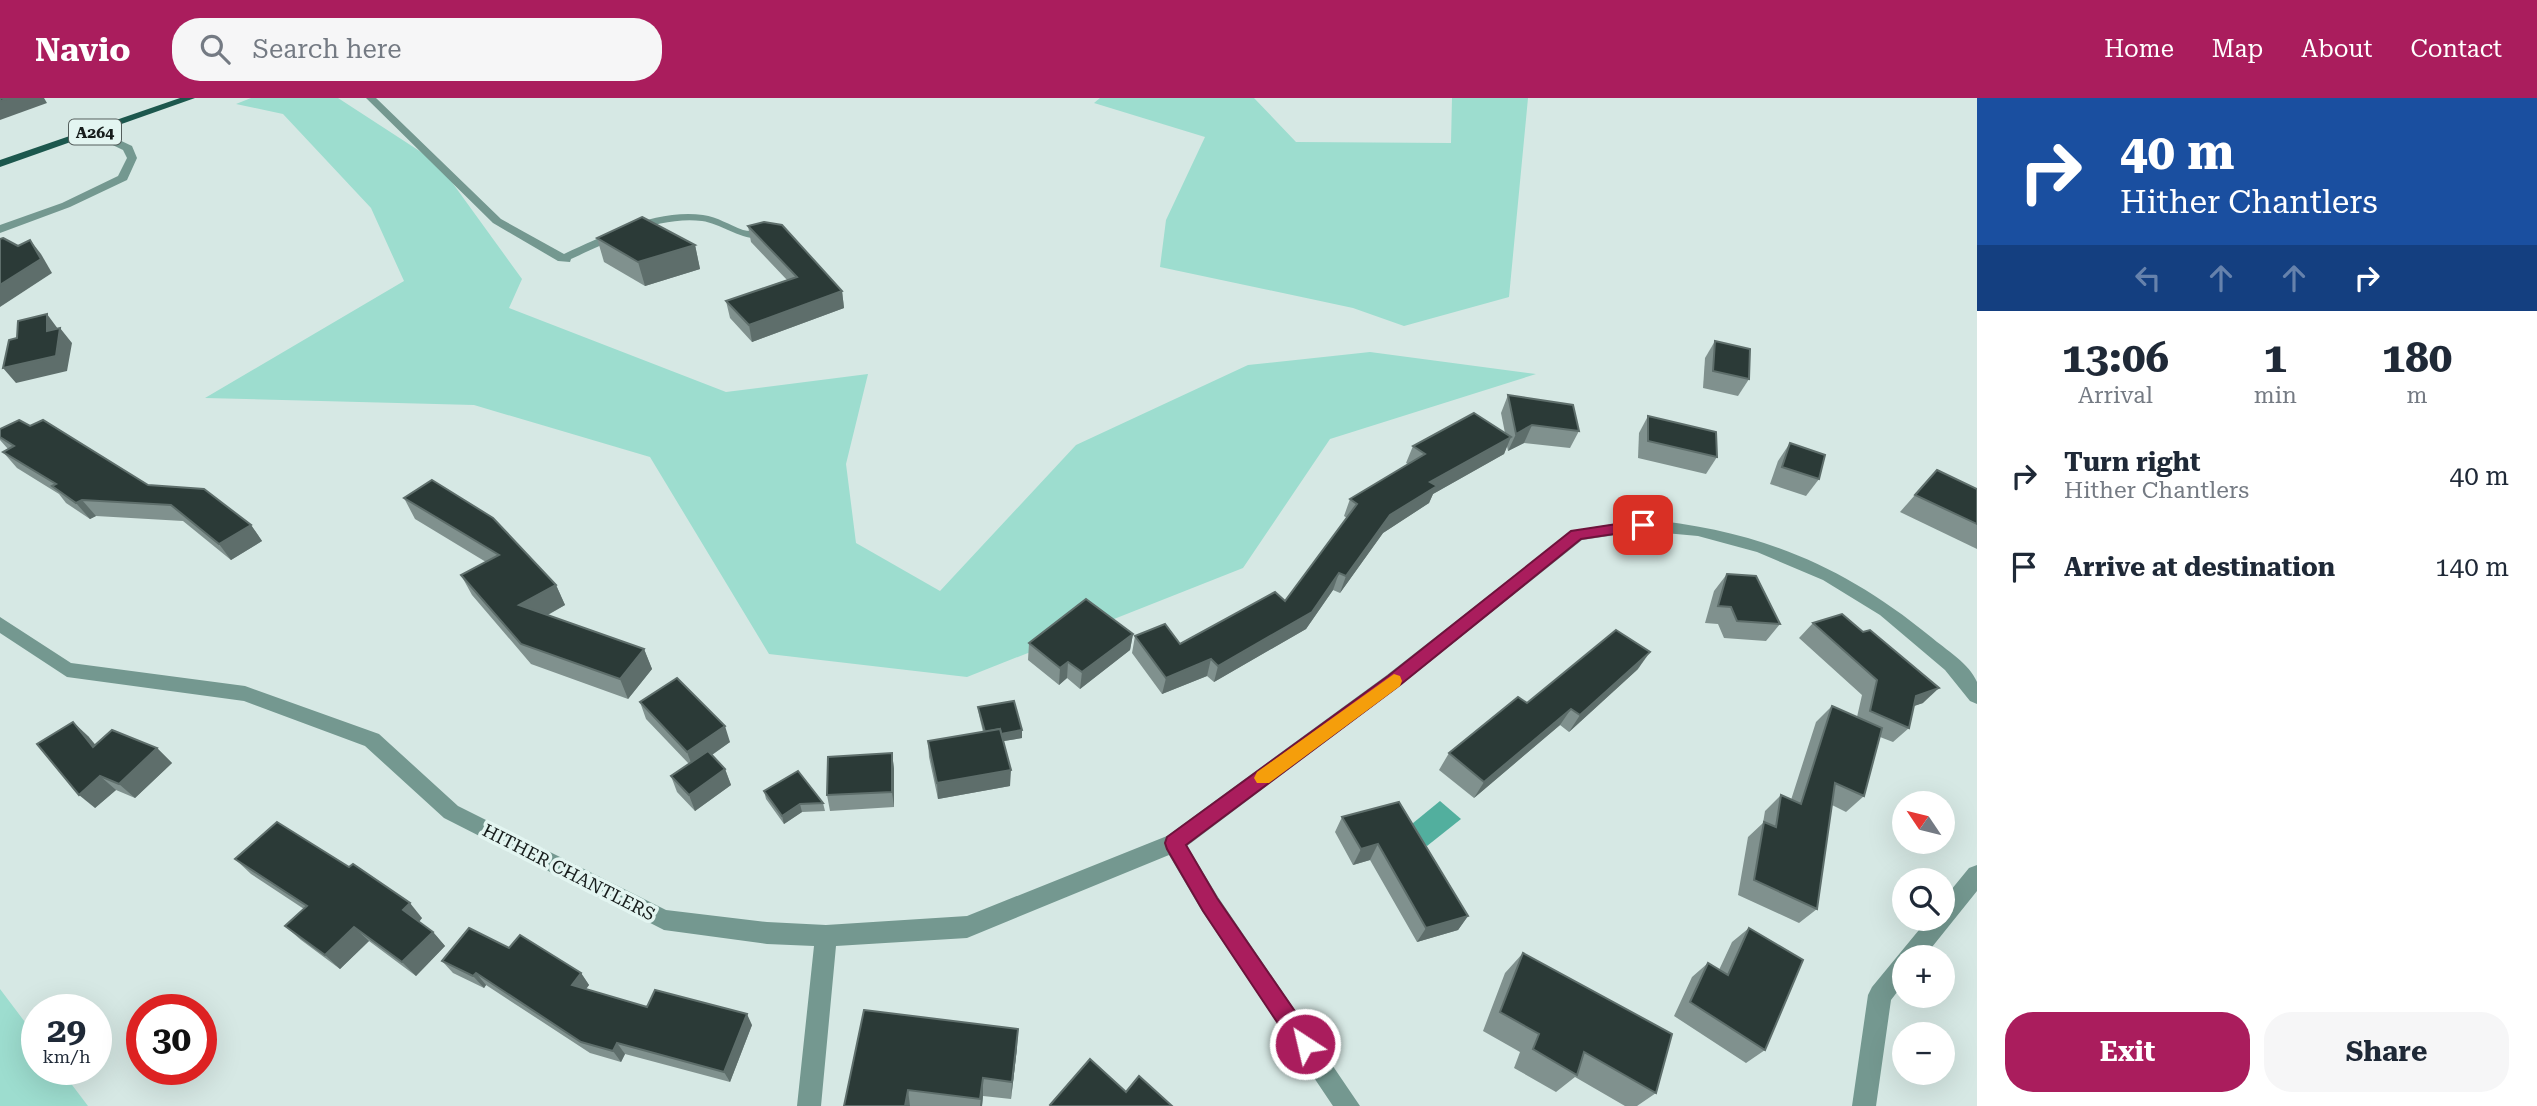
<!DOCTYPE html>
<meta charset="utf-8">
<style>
:root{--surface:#fff;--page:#f6f6f7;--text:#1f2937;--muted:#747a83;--accent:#aa1d5d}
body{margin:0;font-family:"Roboto Serif",serif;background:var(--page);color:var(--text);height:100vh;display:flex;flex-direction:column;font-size:26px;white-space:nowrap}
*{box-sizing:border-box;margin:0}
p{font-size:23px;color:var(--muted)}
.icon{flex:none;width:38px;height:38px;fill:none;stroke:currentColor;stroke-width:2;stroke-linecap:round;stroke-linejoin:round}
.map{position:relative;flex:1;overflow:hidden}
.sheet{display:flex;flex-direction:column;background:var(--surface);width:560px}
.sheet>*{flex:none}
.guide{background:#1a4fa0;color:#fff;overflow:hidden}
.needle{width:46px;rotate:305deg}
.controls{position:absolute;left:1892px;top:693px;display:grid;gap:14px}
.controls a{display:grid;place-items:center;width:63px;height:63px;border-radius:50%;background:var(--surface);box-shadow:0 7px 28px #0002;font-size:35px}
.speed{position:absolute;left:21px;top:896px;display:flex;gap:14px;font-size:35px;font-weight:700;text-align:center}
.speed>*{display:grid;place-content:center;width:91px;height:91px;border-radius:50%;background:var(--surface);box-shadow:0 7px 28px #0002;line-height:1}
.speed small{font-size:18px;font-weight:400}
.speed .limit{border:10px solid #d22;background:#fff;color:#111}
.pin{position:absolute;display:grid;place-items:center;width:60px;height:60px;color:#fff;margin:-30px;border-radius:14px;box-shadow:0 4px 10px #0006}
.me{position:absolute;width:77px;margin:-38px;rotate:325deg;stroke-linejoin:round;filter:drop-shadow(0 0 5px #0008)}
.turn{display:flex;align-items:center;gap:24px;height:147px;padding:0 28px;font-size:32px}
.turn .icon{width:91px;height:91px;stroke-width:2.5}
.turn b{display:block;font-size:49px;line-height:60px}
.lanes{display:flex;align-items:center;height:66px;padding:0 28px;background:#0003;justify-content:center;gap:35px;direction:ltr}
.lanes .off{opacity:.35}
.eta{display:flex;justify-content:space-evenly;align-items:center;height:119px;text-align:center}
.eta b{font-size:42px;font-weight:700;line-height:49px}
.button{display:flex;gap:14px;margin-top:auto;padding:14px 28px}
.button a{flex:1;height:80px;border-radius:28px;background:var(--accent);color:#fff;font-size:28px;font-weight:700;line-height:80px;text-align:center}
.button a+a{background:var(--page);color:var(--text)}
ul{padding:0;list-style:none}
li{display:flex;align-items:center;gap:21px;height:91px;padding:0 28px}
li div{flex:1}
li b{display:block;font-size:26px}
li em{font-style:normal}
header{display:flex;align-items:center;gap:42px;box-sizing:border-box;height:98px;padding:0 35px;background:var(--accent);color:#fff}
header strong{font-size:33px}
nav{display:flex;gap:38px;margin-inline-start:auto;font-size:24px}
.search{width:490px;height:63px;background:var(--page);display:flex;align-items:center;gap:18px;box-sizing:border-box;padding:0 24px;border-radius:28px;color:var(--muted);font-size:26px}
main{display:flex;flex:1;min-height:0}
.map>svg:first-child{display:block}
.green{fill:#9dddcf}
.water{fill:#52af9e}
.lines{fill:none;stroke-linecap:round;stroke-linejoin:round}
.service{fill:#749890;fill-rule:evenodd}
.minor{fill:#749890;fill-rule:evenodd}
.primary{fill:#1c574d;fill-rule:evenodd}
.wall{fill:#80918e}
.shaded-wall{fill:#5e6e6b}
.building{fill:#2b3a37;stroke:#5e6e6b;stroke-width:2}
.route{fill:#aa1d5d;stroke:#6e133c;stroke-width:2}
.slow{fill:#f59e0b}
.labels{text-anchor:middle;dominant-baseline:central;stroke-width:7;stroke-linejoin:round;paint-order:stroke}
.shield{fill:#e3f5f1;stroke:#545e5c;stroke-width:2}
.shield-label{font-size:16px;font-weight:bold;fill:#171d1c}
.street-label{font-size:18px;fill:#171d1c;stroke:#e3f5f1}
</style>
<header>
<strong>Navio</strong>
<div class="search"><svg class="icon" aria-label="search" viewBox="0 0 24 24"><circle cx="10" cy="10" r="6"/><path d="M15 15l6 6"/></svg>Search here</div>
<nav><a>Home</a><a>Map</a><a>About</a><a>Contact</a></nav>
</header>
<main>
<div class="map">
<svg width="1977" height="1008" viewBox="0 0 1977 1008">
<rect width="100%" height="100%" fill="#d6e8e4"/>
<g class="green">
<path d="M 251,0 L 338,0 L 438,65 L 522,181 L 509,210 L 726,294 L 868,276 L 846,366 L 856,445 L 940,493 L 1076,347 L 1248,267 L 1370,254 L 1536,276 L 1330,341 L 1243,470 L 967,579 L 769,556 L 650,359 L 474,307 L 205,300 L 404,183 L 371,110 L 283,16 L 236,6 Z"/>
<path d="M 1100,0 L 1254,0 L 1296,44 L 1451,45 L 1452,0 L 1528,0 L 1509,199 L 1404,228 L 1353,210 L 1160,169 L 1166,122 L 1205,39 L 1094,5 Z"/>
<path d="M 0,891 L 37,940 L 37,971 L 60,971 L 88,1008 L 0,1008 Z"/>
</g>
<path class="water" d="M 1440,703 L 1461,721 L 1427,748 L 1407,730 Z"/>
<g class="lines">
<path class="service" d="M 366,0 L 376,0 L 501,121 L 564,156 C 607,137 654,111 703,117 C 718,119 729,127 743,132 C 754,135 766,129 774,135 C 751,151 725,126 702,123 C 655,118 612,143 571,161 L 570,164 L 558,163 L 493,125 Z"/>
<g class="minor">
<path d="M 90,32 L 98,32 L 132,48 L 137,60 L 127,82 L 70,109 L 0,135 L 0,127 L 62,105 L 118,78 L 127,60 L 123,52 L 90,36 Z"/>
<path d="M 1643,421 C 1757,432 1842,466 1931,539 C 1945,551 1970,566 1977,584 C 1977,590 1977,600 1977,606 L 1970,603 L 1945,572 L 1880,517 L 1823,482 L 1757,454 L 1698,438 L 1643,433 L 1582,442 L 1401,587 L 1187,748 L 1218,799 L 1360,1008 L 1333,1008 L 1202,813 L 1169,757 L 967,840 L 836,848 L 821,1008 L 797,1008 L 814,848 L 767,846 L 664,832 L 444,720 L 365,648 L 244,603 L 67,579 L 0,535 L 0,519 L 71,565 L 245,588 L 379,636 L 458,708 L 666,812 L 767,824 L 826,827 L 967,818 L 1167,738 L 1387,577 L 1571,433 Z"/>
<path d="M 1977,767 L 1977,793 L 1924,859 L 1904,859 L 1904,885 L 1891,902 L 1876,1008 L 1852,1008 L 1868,897 L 1872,889 L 1928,821 L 1942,821 L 1942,803 L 1969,770 Z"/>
</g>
<path class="primary" d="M 180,0 L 195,0 L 0,69 L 0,62 Z"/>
</g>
<g class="wall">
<path d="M 748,128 L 842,193 L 844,210 L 752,244 L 730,220 L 726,203 L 787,182 L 751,144 Z"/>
<path d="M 597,140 L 695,147 L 700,171 L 645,188 L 604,164 Z"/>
<path d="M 1715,243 L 1749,281 L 1738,298 L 1703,290 L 1705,260 Z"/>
<path d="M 1508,297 L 1579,333 L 1570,350 L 1524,345 L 1508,353 L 1507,348 L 1504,356 L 1433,396 L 1429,405 L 1383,435 L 1340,495 L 1333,492 L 1306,531 L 1214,584 L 1207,578 L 1162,596 L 1132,555 L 1135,538 L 1180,546 L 1285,503 L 1347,420 L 1344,418 L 1350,401 L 1408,366 L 1406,365 L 1413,348 L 1505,335 L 1501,315 Z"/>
<path d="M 1648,318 L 1717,359 L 1706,376 L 1638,360 L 1639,335 Z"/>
<path d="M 30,328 L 148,387 L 251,427 L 262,443 L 231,462 L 183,423 L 96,418 L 90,421 L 66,405 L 59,396 L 17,370 L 3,354 L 8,351 L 0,342 L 0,331 Z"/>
<path d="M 1790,345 L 1819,381 L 1806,398 L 1770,386 L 1778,363 Z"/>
<path d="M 1937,372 L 1977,391 L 1977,451 L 1900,414 Z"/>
<path d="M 404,400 L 556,487 L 565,507 L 548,517 L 644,551 L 652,571 L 628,601 L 531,566 L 472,497 L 461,477 L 486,464 L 415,421 Z"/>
<path d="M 1727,476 L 1780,526 L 1766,543 L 1724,540 L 1718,526 L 1705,525 L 1714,493 Z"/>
<path d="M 1813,525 L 1923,605 L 1913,608 L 1909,630 L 1893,644 L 1880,639 L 1864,698 L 1846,714 L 1832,707 L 1817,811 L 1799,825 L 1738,797 L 1748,739 L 1763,725 L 1765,713 L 1781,697 L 1791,702 L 1816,624 L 1832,608 L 1857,619 L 1862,597 L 1799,540 Z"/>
<path d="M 1133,536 L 1130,552 L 1080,591 L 1067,580 L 1059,587 L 1028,562 L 1029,545 Z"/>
<path d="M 1638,571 L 1569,634 L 1560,627 L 1474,700 L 1439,672 L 1449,655 L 1527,605 Z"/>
<path d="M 640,604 L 730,644 L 712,657 L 725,671 L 731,687 L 695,713 L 677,694 L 671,678 L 689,666 L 646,621 Z"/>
<path d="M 978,609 L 1022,640 L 1003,643 L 1010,688 L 938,701 L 929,659 L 928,643 L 983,634 L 979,617 Z"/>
<path d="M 88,638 L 95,647 L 157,650 L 172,665 L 135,700 L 116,692 L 95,710 Z"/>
<path d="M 892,655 L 894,671 L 894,709 L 830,713 L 827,697 Z"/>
<path d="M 764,693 L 823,705 L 825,713 L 802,714 L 784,726 L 766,701 Z"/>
<path d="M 1399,704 L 1468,818 L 1458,832 L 1417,844 L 1370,762 L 1353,767 L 1335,734 L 1342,719 Z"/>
<path d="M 235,761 L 422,820 L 419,824 L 433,834 L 445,848 L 416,878 L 369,843 L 340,871 L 301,842 L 285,828 L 304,811 L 251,776 Z"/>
<path d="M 1749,830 L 1765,952 L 1746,965 L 1674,918 L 1692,879 L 1708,865 L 1719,872 L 1732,844 Z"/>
<path d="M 509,850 L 581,875 L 589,887 L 586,891 L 647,909 L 752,927 L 730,984 L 625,956 L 621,964 L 590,955 L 486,887 L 484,890 L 453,875 L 442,863 Z"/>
<path d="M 1523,855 L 1656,995 L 1637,1008 L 1625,1008 L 1575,979 L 1556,994 L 1514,970 L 1520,954 L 1483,933 L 1505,875 Z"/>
<path d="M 1017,950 L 1011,1001 L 983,998 L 982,1008 L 844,1008 Z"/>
</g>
<g class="shaded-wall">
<path d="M 9,0 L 44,0 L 47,5 L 0,22 L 0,3 Z"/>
<path d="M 30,142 L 41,156 L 52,175 L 0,209 L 0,187 Z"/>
<path d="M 695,147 L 700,171 L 645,188 L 638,164 Z"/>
<path d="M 842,193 L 844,210 L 752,244 L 749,227 Z"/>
<path d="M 47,216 L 58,231 L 60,230 L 72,245 L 67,273 L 16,285 L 3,270 L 47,233 Z"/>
<path d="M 1532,327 L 1524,345 L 1508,353 L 1516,336 Z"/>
<path d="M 1511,339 L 1504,356 L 1433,396 L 1429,405 L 1383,435 L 1340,495 L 1346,478 L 1390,417 L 1430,384 Z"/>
<path d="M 82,402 L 96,418 L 90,421 L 76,405 Z"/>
<path d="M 251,427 L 262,443 L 231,462 L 219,446 Z"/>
<path d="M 1339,475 L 1333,492 L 1306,531 L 1214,584 L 1218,568 Z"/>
<path d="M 556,487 L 565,507 L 529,527 L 519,507 Z"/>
<path d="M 1133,536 L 1130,552 L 1080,591 L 1082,574 Z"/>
<path d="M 644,551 L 652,571 L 628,601 L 620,581 Z"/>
<path d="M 1650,554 L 1638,571 L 1569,634 L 1580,617 Z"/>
<path d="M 1211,561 L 1207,578 L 1162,596 L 1166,580 Z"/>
<path d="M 1068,564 L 1067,580 L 1059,587 L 1060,570 Z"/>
<path d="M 1939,590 L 1923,605 L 1900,613 L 1916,598 Z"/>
<path d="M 1571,611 L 1560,627 L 1474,700 L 1484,684 Z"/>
<path d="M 73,624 L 88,638 L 109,663 L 93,649 Z"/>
<path d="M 725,628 L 730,644 L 693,670 L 687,654 Z"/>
<path d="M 1022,632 L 1022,640 L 986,646 L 986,638 Z"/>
<path d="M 157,650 L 172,665 L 135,700 L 119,686 Z"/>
<path d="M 892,655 L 894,671 L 894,709 L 892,694 Z"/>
<path d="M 725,671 L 731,687 L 695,713 L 689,697 Z"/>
<path d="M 1011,672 L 1010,688 L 938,701 L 937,685 Z"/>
<path d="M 100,678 L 116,692 L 95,710 L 79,697 Z"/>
<path d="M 800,706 L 802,714 L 784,726 L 782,718 Z"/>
<path d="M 1378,746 L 1370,762 L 1353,767 L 1361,751 Z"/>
<path d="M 410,805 L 422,820 L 416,827 L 403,812 Z"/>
<path d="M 1468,818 L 1458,832 L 1417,844 L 1426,830 Z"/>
<path d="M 354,829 L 369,843 L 340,871 L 325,857 Z"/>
<path d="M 433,834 L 445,848 L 416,878 L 402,864 Z"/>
<path d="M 476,875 L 486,887 L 484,890 L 473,878 Z"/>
<path d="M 581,875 L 589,887 L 580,899 L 572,887 Z"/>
<path d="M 747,916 L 752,927 L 730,984 L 724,974 Z"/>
<path d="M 1018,931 L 1017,950 L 1011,1001 L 1012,984 Z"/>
<path d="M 617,945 L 625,956 L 621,964 L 613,953 Z"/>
<path d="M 983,980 L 983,998 L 982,1008 L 980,1008 Z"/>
<path d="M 908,992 L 910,1008 L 905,1008 Z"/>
</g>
<g class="building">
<path d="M 0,0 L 9,0 L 0,3 Z"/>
<path d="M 642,119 L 695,147 L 638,164 L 597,140 Z"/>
<path d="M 764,124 L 782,127 L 842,193 L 749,227 L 726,203 L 797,179 L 748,128 Z"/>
<path d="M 3,140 L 18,148 L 30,142 L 41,161 L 0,187 L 0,141 Z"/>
<path d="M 47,216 L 47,233 L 60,230 L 56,258 L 3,270 L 9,242 L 17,240 L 18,223 Z"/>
<path d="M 1715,243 L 1750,251 L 1749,281 L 1713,273 Z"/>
<path d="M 1508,297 L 1573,307 L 1579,333 L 1532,327 L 1516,336 Z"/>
<path d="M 1474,315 L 1511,339 L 1430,384 L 1437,388 L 1390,417 L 1346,478 L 1339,475 L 1312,514 L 1218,568 L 1211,561 L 1166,580 L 1135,538 L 1165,526 L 1180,546 L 1275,494 L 1285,503 L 1357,406 L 1350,401 L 1425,356 L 1413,348 Z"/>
<path d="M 1648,318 L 1716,334 L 1717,359 L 1648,343 Z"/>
<path d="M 19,322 L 30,328 L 43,322 L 148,387 L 204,391 L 251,427 L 219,446 L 171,407 L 82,402 L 76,405 L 52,388 L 56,386 L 3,354 L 14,348 L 0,339 L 0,331 Z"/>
<path d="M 1790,345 L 1825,357 L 1819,381 L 1782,369 Z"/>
<path d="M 1937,372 L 1977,391 L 1977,426 L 1915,397 Z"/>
<path d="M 432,382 L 493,420 L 556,487 L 519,507 L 644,551 L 620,581 L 521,546 L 461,477 L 499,457 L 404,400 Z"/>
<path d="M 1727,476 L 1756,478 L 1780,526 L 1737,523 L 1731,509 L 1718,508 Z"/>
<path d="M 1086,501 L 1133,536 L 1082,574 L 1068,564 L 1060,570 L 1029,545 Z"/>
<path d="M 1842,516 L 1863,534 L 1870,532 L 1939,590 L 1916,598 L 1909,630 L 1870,613 L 1877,582 L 1813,525 Z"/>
<path d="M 1616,532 L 1650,554 L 1580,617 L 1571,611 L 1484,684 L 1449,655 L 1518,599 L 1527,605 Z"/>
<path d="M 677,580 L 725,628 L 687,654 L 640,604 Z"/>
<path d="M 1014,603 L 1022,632 L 1001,636 L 1000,631 L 985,634 L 978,609 Z"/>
<path d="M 1832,608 L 1882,630 L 1864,698 L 1835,685 L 1817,811 L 1754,782 L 1764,724 L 1776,729 L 1781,697 L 1801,706 Z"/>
<path d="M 73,624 L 93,649 L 112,632 L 157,650 L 119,686 L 100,678 L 79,697 L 37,646 Z"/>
<path d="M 1000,631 L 1011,672 L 937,685 L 928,643 Z"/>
<path d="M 708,653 L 725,671 L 689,697 L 671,678 Z"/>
<path d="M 892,655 L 892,694 L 827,697 L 828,659 Z"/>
<path d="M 798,673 L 823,705 L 800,706 L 782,718 L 764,693 Z"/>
<path d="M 1399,704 L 1468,818 L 1426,830 L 1378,746 L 1361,751 L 1342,719 Z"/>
<path d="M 277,724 L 349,769 L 353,766 L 410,805 L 403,812 L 433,834 L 402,864 L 354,829 L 325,857 L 285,828 L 307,808 L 235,761 Z"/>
<path d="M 469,830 L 509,850 L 520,837 L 581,875 L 572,887 L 647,909 L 655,892 L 747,916 L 724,974 L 617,945 L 613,953 L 581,944 L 476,875 L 473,878 L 442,863 Z"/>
<path d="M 1749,830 L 1803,862 L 1765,952 L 1690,904 L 1708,865 L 1728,877 Z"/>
<path d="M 1523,855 L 1672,936 L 1656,995 L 1584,954 L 1577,977 L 1533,951 L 1539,936 L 1500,914 Z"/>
<path d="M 864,912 L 1018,931 L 1012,984 L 983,980 L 980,1001 L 908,992 L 905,1008 L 844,1008 Z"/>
<path d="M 1090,961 L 1126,994 L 1139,978 L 1172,1008 L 1051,1008 L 1050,1007 Z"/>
</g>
<path class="route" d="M 1643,422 L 1648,424 L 1648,431 L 1581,441 L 1400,587 L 1186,747 L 1217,800 L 1312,938 L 1316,946 L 1312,954 L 1305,957 L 1297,954 L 1203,813 L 1167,751 L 1165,745 L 1167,739 L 1388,578 L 1571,433 Z"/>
<path class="slow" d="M 1394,576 L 1400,578 L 1402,583 L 1400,588 L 1269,685 L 1257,685 L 1254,680 L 1257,674 Z"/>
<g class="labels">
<rect class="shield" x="69" y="21.5" width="52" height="25" rx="5"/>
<g class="shield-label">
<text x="95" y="34">A264</text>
</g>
<g class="street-label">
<text transform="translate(569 774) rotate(27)">HITHER CHANTLERS</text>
</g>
</g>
</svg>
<div class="controls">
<a><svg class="needle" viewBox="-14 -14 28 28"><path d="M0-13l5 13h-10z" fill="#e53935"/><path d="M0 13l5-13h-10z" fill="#747a83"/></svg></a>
<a><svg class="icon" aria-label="search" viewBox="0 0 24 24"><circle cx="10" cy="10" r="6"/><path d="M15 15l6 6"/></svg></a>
<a>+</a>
<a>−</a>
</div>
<div class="speed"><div>29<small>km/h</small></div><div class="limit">30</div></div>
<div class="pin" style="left:1643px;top:427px;background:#d93025"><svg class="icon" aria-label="arrive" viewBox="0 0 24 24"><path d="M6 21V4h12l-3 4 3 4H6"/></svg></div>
<svg class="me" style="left:1305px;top:946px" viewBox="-20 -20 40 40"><circle r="17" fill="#aa1d5d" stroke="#fff" stroke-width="3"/><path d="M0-11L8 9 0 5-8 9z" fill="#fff"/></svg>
</div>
<section class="sheet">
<div class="guide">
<div class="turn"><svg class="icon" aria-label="right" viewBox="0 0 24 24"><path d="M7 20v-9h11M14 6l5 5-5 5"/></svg><div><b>40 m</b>Hither Chantlers</div></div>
<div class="lanes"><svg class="icon off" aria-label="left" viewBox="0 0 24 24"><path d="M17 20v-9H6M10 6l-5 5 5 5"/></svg><svg class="icon off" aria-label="ahead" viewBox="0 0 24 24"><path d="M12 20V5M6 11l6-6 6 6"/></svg><svg class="icon off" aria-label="ahead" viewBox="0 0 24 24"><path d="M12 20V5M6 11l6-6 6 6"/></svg><svg class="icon" aria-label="right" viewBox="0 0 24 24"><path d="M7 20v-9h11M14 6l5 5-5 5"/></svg></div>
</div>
<div class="eta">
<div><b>13:06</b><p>Arrival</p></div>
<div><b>1</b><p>min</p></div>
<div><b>180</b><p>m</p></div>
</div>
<ul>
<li><svg class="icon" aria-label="right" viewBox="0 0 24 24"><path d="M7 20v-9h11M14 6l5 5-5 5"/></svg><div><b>Turn right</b><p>Hither Chantlers</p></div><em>40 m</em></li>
<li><svg class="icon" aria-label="arrive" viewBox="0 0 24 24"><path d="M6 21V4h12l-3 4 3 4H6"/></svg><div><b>Arrive at destination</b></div><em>140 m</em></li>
</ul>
<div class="button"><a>Exit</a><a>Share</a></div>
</section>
</main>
